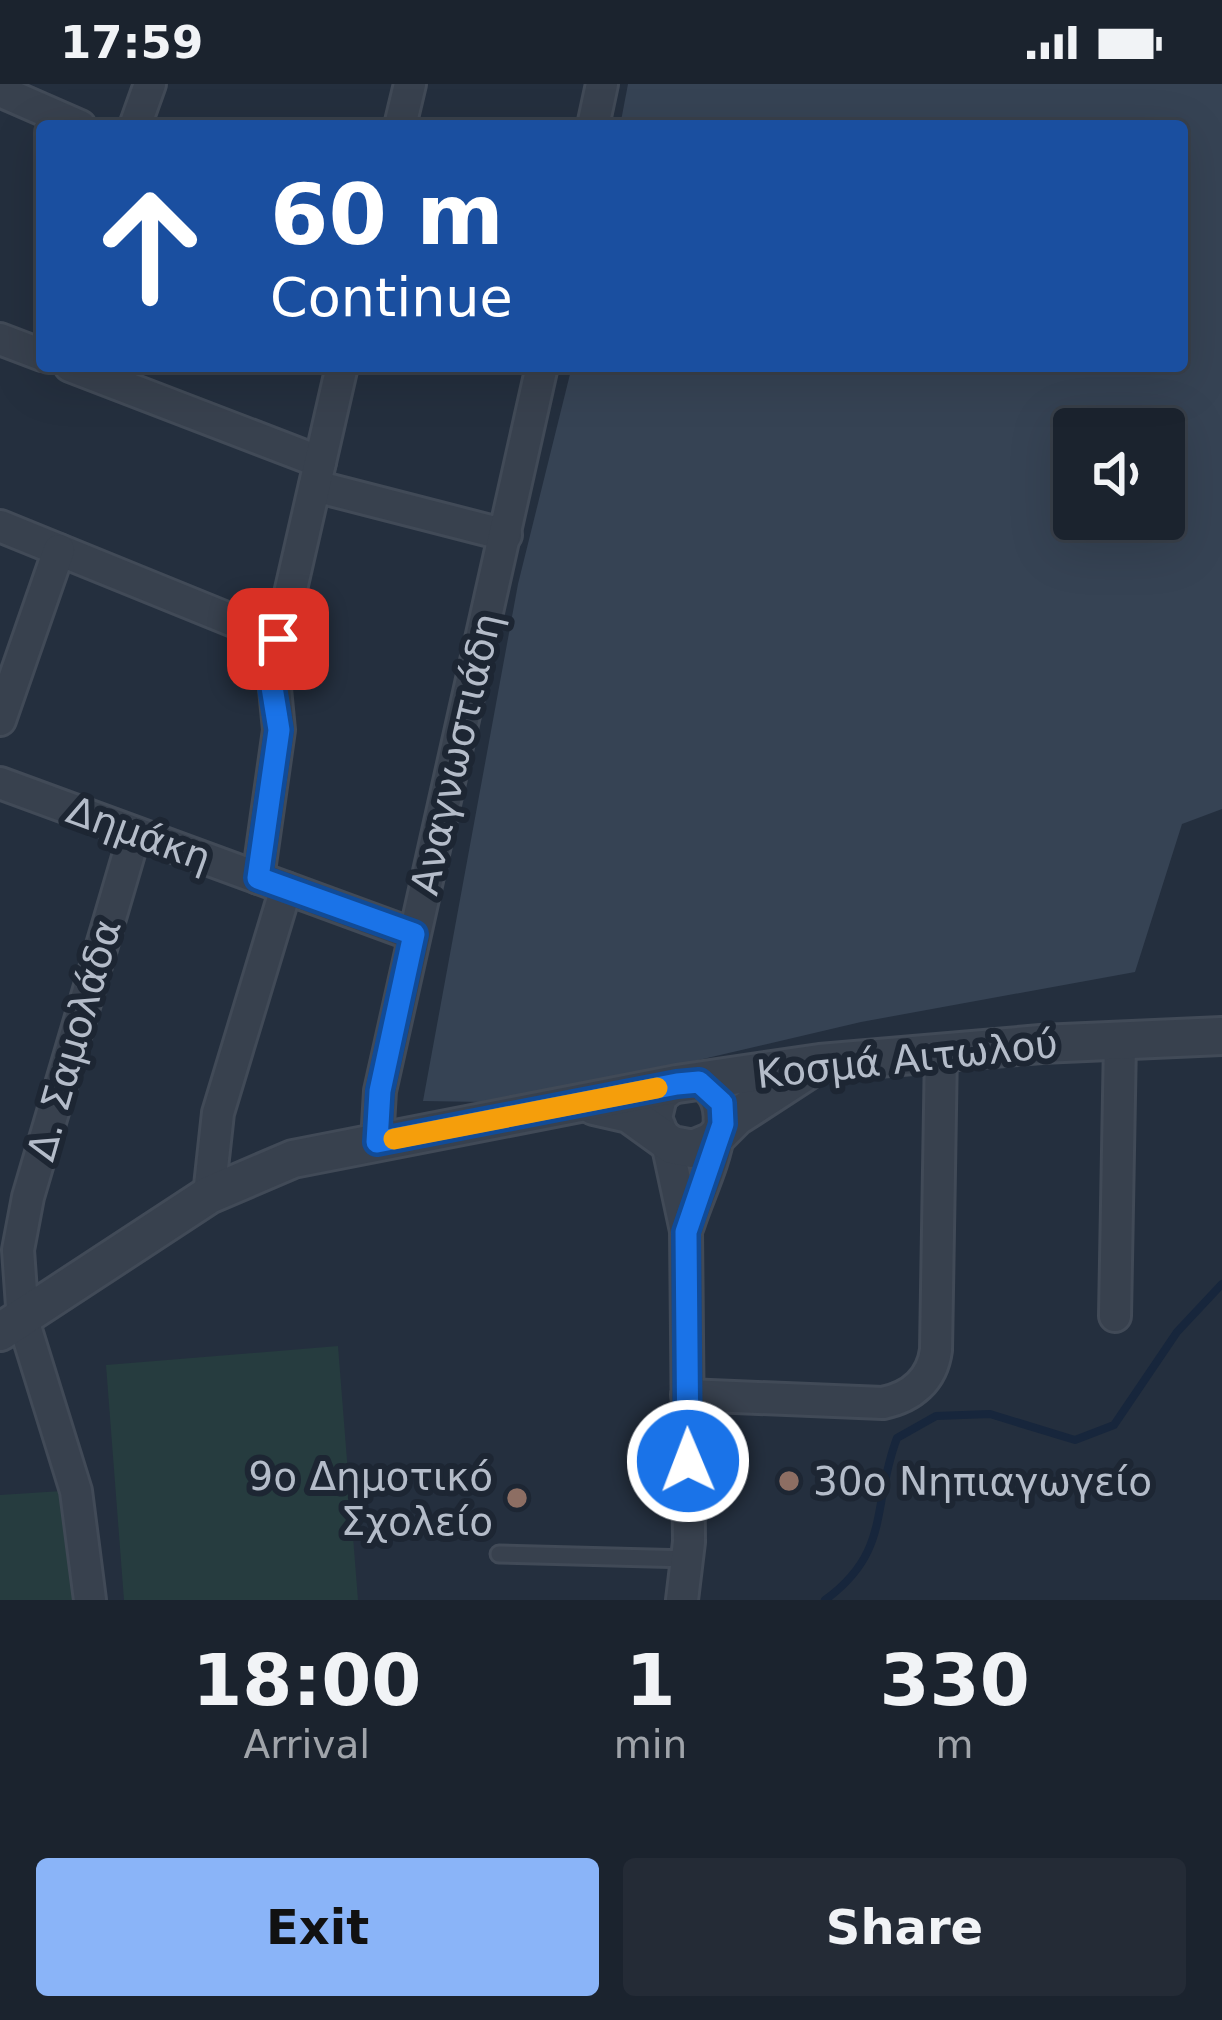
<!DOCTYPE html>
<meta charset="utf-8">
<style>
:root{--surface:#1b232e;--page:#242b36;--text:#f1f3f6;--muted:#a0a4aa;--line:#39404a;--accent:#8ab4f8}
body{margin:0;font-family:"DejaVu Sans",sans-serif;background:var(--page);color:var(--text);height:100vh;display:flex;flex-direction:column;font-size:45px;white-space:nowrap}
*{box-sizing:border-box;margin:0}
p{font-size:39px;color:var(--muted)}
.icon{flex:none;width:66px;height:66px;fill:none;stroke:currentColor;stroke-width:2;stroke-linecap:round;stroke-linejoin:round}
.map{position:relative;height:1516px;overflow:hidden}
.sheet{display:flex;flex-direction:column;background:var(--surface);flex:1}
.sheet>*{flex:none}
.banner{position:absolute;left:36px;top:36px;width:1152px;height:252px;border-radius:12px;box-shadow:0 12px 48px #0002,0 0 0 3px var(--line);background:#1a4fa0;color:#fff;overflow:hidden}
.buttons{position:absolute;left:1053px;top:324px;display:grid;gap:24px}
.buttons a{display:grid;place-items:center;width:132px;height:132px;border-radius:12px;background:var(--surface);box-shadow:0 12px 48px #0002,0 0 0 3px var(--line);font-size:60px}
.pin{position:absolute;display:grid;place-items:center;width:102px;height:102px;color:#fff;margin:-51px;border-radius:24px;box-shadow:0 6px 18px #0006}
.me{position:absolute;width:132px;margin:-66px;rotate:359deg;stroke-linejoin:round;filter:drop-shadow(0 0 9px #0008)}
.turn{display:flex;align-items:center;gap:42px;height:252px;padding:0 36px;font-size:54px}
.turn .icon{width:156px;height:156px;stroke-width:2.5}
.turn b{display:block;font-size:84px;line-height:102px}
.eta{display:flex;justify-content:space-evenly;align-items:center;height:204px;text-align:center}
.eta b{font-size:72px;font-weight:700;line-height:84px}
.cta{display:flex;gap:24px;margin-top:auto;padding:24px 36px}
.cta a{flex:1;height:138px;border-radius:12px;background:var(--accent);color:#111;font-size:48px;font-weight:700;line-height:138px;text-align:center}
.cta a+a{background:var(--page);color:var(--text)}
.status{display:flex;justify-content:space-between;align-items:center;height:84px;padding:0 60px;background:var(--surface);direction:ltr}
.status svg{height:33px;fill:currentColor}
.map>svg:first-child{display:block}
.green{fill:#263c3f}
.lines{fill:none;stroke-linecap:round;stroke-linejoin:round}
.stream{stroke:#17263c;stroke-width:8}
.building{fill:#364354;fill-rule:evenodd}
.service-casing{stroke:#414a57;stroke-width:21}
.minor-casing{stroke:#414a57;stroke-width:36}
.tertiary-casing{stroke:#414a57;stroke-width:42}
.service{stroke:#38414e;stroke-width:15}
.minor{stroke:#38414e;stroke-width:30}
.tertiary{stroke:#38414e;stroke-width:36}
.route-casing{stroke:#114b97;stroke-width:30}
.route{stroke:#1a73e8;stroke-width:21}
.slow{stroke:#f59e0b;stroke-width:21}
.education-dot{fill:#8d6e63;stroke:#1d2633;stroke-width:4.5}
.labels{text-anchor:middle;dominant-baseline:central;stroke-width:12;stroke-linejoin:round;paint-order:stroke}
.street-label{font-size:39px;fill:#b4bcc9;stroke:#1d2633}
.poi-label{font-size:39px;fill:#b4bcc9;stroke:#1d2633;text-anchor:end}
</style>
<div class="status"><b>17:59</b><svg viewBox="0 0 49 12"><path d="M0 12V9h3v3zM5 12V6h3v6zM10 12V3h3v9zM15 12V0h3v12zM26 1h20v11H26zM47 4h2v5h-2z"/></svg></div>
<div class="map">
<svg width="1222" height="1516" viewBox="0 0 1222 1516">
<rect width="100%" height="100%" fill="#242f3e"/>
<g class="green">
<path d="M 338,1262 L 358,1516 L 124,1516 L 106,1281 Z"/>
<path d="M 62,1407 L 75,1516 L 0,1516 L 0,1411 Z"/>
</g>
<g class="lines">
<path class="stream" d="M 825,1516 C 892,1467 871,1422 897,1354 L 936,1332 L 990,1330 L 1075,1356 L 1114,1341 L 1177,1248 L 1222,1200"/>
</g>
<path class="building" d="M 628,0 L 1222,0 L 1222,725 L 1182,740 L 1135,888 L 861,938 L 553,1010 L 484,1018 L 423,1017 L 518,500 L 572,282 L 1182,282 L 1182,42 L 620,42 ZM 1074,345 L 1164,345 L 1164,435 L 1074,435 Z"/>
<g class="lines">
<defs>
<path id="service" d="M 499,1470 L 689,1475"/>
<g id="minor">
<path d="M 0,7 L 80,42"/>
<path d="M 135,42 L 150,0"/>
<path d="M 400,42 L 410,0"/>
<path d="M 593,42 L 602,0"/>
<path d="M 0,255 L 42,271"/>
<path d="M 70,282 L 320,378"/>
<path d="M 315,402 L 506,451"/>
<path d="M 0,442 L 278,555"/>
<path d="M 0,636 L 59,466"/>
<path d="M 0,699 L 414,851"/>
<path d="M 258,794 L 279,646 L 273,584 L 342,282"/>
<path d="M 677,1000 L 661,1013 L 656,1034 L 668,1063 L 686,1147 L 689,1458 L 682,1516"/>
<path d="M 377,1058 L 380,1007 L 542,282"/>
<path d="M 209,1111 L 218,1029 L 286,804"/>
<path d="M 688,1142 C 700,1101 746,1022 699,998"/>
<path d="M 1115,1232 L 1120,957"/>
<path d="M 687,1311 L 883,1319 C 912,1313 932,1296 936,1266 L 941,966"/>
<path d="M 90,1516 L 76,1407 L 23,1236 L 18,1166 L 28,1113 L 135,749"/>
</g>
<g id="tertiary">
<path d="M 594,1022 L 629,1030 L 672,1061 L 693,1065 L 712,1057 L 736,1033 L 807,987"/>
<path d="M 0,1248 L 209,1111 L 293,1075 L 677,1000 L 820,979 L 1041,960 L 1222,952"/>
</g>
</defs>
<use href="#service" class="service-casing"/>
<use href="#minor" class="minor-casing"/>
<use href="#tertiary" class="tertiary-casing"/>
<use href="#service" class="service"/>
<use href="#minor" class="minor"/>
<use href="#tertiary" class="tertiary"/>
</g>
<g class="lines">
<defs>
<path id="route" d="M 278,555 L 272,603 L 279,646 L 258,794 L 414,850 L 380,1007 L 377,1058 L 677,1000 L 699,998 L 722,1019 L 723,1040 L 686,1148 L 688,1377"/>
</defs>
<use href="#route" class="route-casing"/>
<use href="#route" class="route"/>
<path class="slow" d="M 394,1055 L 657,1004"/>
</g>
<g class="education-dot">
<circle cx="789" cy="1397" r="12"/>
<circle cx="517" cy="1414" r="12"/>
</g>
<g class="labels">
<g class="street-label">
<text transform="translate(456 670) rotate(-77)">Αναγνωστιάδη</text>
<text transform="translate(139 750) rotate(20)">Δημάκη</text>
<text transform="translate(74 956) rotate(-74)">Δ. Σαμολάδα</text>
<text transform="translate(907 975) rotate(-6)">Κοσμά Αιτωλού</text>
</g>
<g class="poi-label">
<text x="493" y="1392">9ο Δημοτικό<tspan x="493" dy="45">Σχολείο</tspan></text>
<text x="813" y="1397" text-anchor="start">30ο Νηπιαγωγείο</text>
</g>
</g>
</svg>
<div class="buttons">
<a><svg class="icon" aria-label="sound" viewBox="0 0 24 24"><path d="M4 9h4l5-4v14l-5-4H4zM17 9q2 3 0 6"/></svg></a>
</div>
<div class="pin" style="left:278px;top:555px;background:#d93025"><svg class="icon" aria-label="arrive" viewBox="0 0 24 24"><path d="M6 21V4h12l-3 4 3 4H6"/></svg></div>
<svg class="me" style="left:688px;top:1377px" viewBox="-20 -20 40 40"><circle r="17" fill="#1a73e8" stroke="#fff" stroke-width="3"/><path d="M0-11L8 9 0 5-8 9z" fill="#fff"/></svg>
<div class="banner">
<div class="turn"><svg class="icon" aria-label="ahead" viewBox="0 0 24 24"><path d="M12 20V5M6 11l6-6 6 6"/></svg><div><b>60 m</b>Continue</div></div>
</div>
</div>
<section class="sheet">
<div class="eta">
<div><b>18:00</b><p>Arrival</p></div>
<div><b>1</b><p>min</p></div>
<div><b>330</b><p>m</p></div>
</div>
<div class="cta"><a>Exit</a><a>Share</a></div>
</section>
